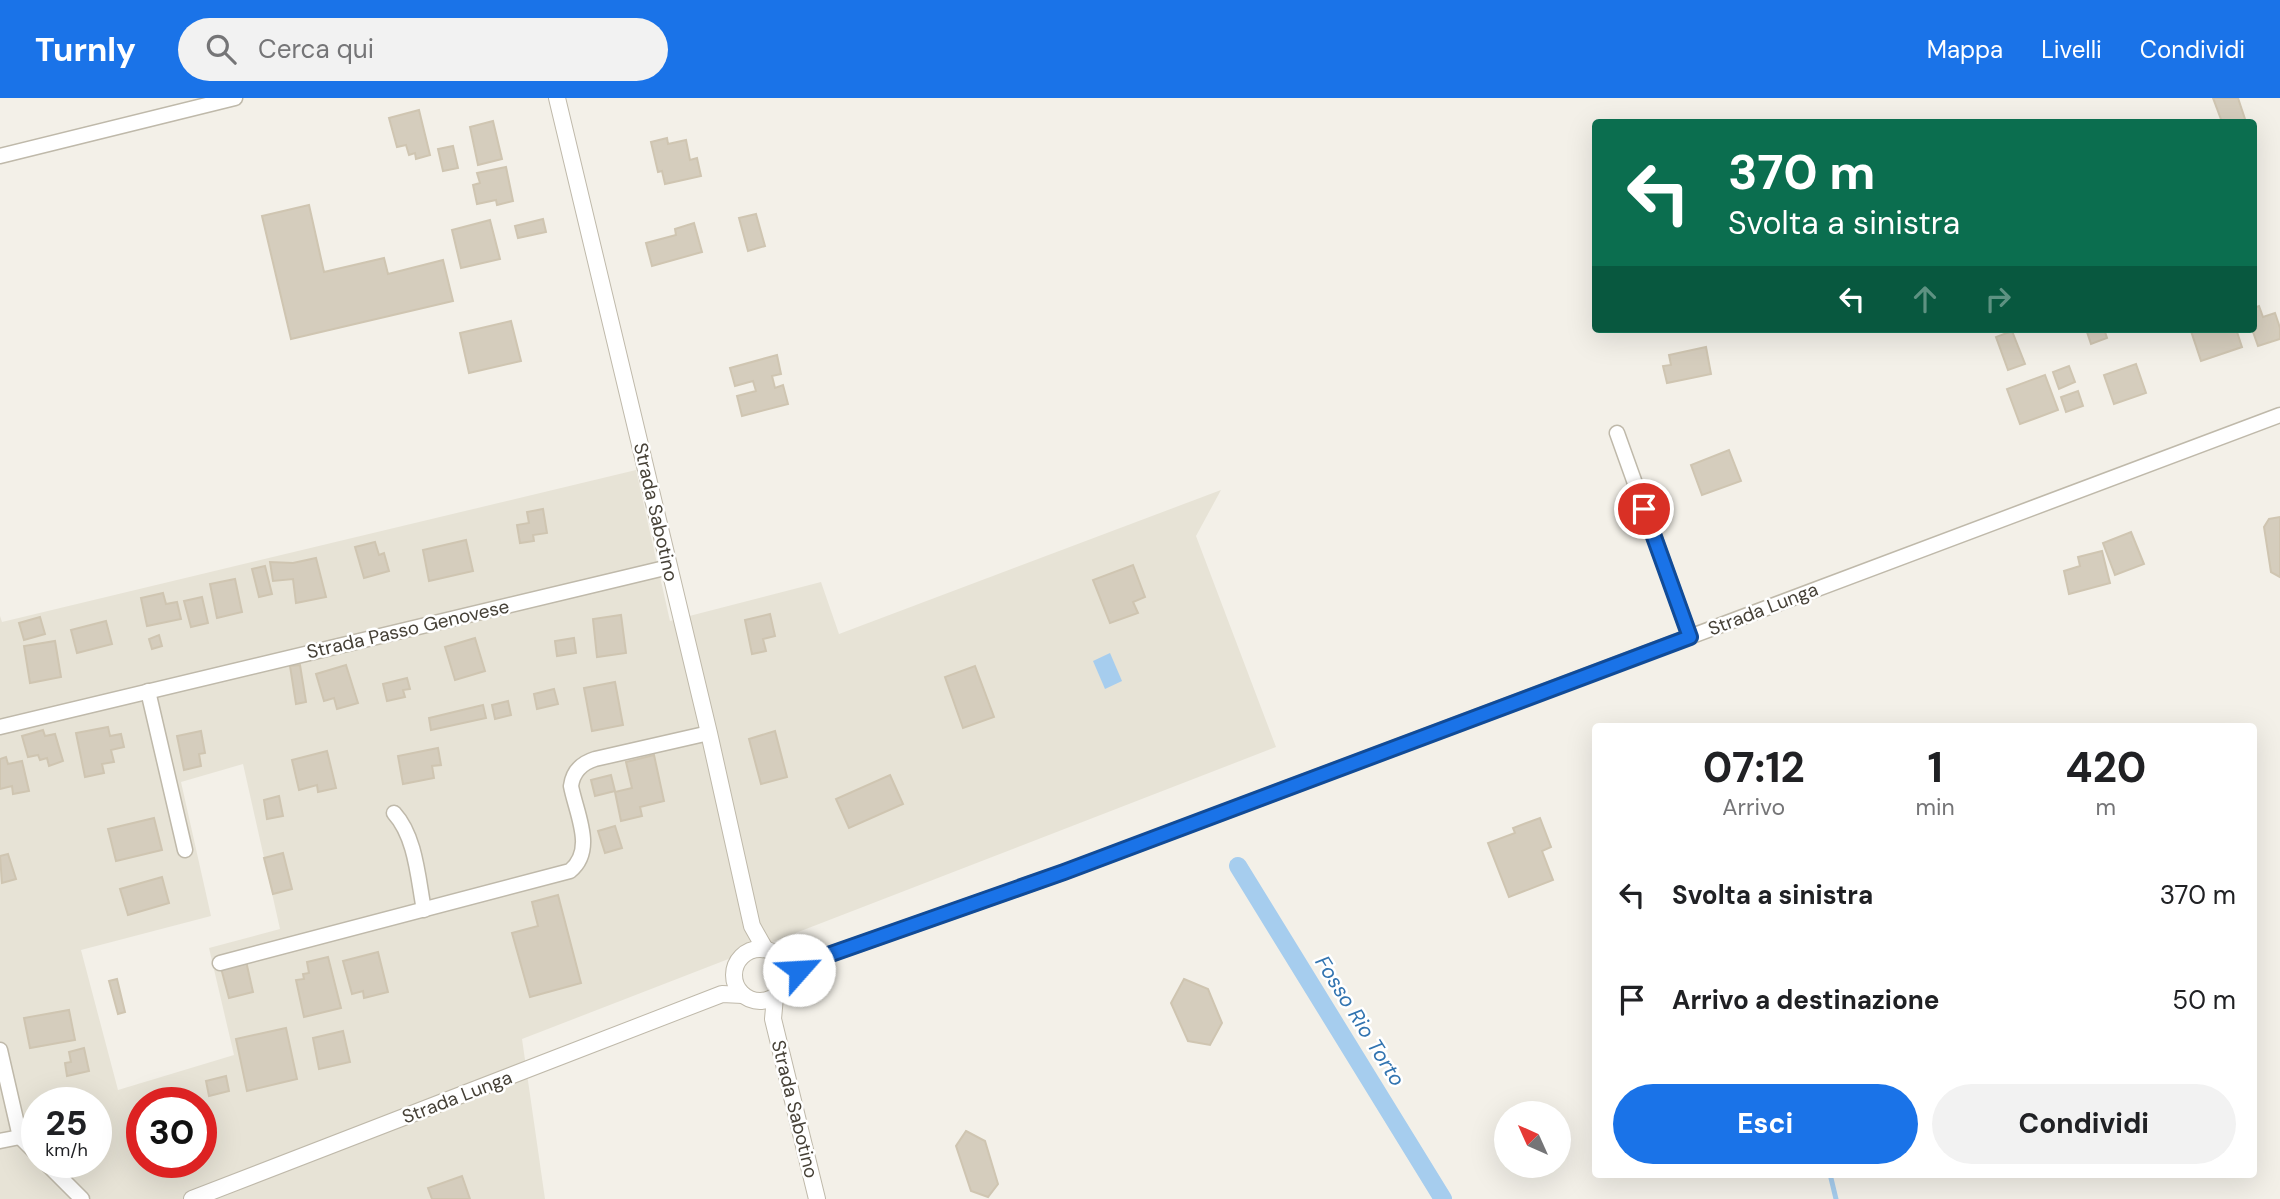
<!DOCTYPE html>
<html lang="it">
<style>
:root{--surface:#fff;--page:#f2f2f2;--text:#202124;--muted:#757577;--accent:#1a73e8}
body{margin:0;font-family:"DM Sans",sans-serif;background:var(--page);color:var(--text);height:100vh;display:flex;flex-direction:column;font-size:26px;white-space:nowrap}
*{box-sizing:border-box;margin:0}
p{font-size:23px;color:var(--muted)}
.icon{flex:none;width:38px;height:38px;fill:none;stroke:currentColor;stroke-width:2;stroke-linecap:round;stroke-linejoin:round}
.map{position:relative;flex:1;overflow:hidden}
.details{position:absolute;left:1592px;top:625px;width:665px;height:455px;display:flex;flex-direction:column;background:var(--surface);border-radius:7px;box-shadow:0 7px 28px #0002}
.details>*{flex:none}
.hud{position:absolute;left:1592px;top:21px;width:665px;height:214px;border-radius:7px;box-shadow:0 7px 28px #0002;background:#0b6e4f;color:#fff;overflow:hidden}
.needle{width:46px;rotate:315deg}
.controls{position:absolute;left:1494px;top:1003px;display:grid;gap:14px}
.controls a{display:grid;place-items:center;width:77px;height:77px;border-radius:50%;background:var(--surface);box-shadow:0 7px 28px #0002;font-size:35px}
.speed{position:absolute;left:21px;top:989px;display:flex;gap:14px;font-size:35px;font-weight:700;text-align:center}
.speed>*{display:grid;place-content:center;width:91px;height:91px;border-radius:50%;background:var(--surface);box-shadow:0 7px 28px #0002;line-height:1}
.speed small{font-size:18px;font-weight:400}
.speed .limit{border:10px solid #d22;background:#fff;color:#111}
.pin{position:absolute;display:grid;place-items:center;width:60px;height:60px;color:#fff;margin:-30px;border:4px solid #fff;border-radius:50%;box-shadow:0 2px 7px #0007}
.me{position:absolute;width:77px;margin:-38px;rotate:64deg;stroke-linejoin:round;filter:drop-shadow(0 0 5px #0008)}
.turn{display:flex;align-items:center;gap:24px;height:147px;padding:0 21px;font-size:32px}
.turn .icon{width:91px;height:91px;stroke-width:2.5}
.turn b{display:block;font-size:49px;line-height:60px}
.lanes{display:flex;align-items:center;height:66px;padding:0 21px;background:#0003;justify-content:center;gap:35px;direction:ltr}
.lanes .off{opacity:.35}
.eta{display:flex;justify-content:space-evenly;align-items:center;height:119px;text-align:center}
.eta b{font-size:42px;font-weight:700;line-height:49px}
.cta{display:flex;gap:14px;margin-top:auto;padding:14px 21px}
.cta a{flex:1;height:80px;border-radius:42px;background:var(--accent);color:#fff;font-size:28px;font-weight:700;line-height:80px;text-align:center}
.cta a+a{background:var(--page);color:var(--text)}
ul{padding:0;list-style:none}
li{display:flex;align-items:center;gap:21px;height:105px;padding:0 21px}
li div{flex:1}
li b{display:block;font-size:26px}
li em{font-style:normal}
header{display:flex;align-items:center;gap:42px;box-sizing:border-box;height:98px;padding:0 35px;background:var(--accent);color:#fff}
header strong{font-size:33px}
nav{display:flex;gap:38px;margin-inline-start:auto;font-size:24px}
.search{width:490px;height:63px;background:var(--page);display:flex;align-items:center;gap:18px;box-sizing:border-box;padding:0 24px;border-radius:38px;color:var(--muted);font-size:26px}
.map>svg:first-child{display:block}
.residential{fill:#e7e3d6;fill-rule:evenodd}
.water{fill:#a6cdee}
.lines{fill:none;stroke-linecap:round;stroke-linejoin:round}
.stream{stroke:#a6cdee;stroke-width:5}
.canal{stroke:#a6cdee;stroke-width:18}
.building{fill:#d5cdbd;stroke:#cfc5b1;stroke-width:2}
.minor-casing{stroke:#bfb9aa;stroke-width:17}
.tertiary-casing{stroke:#bfb9aa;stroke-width:18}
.minor{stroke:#fff;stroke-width:14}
.tertiary{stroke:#fff;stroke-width:16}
.route-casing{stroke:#114b97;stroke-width:18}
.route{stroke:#1a73e8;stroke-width:12}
.labels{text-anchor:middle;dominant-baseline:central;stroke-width:5;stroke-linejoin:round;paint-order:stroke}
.street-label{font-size:19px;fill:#464137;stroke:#fff}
.water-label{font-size:21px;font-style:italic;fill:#3274b0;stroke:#fff}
</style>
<header>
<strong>Turnly</strong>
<div class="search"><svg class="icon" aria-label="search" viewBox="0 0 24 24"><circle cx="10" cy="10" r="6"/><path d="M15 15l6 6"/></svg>Cerca qui</div>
<nav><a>Mappa</a><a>Livelli</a><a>Condividi</a></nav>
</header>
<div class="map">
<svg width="2280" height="1101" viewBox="0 0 2280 1101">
<rect width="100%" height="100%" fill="#f3f0e8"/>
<path class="residential" d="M 636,372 L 670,523 L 821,484 L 839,536 L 1221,392 L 1196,438 L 1276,649 L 522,941 L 545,1101 L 0,1101 L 0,1051 L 3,1050 L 0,1038 L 0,518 L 2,524 ZM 243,666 L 280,831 L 209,850 L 234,957 L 118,992 L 81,852 L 211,818 L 181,684 ZM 37,1004 L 96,1004 L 96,1064 L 37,1064 ZM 142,1004 L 201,1004 L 201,1064 L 142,1064 Z"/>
<path class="water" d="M 1110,555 L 1122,583 L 1105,591 L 1093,563 Z"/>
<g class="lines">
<path class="stream" d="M 1830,1076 L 1836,1101"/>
<path class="canal" d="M 1238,768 L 1443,1101"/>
</g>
<g class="building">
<path d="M 2213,0 L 2238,0 L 2246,24 L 2222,24 Z"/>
<path d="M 419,12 L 430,57 L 416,61 L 415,55 L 409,57 L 406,47 L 397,49 L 389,20 Z"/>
<path d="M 493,23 L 502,61 L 478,67 L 470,29 Z"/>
<path d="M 667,40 L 668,46 L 686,42 L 690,62 L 697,60 L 701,78 L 665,86 L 662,73 L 658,74 L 651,44 Z"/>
<path d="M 453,48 L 458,70 L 443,73 L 438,51 Z"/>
<path d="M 506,69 L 513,103 L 497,107 L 496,102 L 477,106 L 473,87 L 480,85 L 477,75 Z"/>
<path d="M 309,107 L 324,174 L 384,160 L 388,176 L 443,162 L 453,203 L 291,241 L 262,118 Z"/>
<path d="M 756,116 L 765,148 L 748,153 L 739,120 Z"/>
<path d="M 543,121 L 546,134 L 518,140 L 515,128 Z"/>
<path d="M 490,122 L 500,161 L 461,170 L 452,132 Z"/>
<path d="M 694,125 L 702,154 L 652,168 L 646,145 L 676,137 L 675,131 Z"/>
<path d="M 2259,208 L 2263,219 L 2275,215 L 2280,230 L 2280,241 L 2258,248 L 2252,231 L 2254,231 L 2254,210 Z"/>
<path d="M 511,223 L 521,263 L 469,275 L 460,235 Z"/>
<path d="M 2086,231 L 2104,231 L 2107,240 L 2091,246 Z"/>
<path d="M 2196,231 L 2236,231 L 2242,249 L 2201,263 L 2191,233 Z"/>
<path d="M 2012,233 L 2025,266 L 2008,272 L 1996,239 Z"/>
<path d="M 1706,249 L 1711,276 L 1667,285 L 1663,268 L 1671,267 L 1669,257 Z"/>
<path d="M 777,257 L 781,276 L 772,278 L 775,290 L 783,287 L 788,306 L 742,318 L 737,298 L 756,293 L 753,283 L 735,288 L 730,270 Z"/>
<path d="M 2136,266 L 2146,295 L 2114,306 L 2104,277 Z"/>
<path d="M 2069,268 L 2075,284 L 2059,291 L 2053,274 Z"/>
<path d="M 2045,277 L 2058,312 L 2020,326 L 2007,291 Z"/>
<path d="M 2078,293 L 2083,308 L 2066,314 L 2061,299 Z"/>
<path d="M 1729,352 L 1741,383 L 1702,397 L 1691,367 Z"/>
<path d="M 543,411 L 547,435 L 533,437 L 534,443 L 520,445 L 517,427 L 529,425 L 527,414 Z"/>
<path d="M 2280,419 L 2280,479 L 2271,474 L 2264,429 L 2269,421 Z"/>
<path d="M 2131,434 L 2144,466 L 2115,477 L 2103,445 Z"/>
<path d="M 466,442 L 473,473 L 429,483 L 423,452 Z"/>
<path d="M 375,444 L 379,457 L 384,455 L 389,473 L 364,480 L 355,449 Z"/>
<path d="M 2102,453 L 2110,485 L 2069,496 L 2064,473 L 2080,468 L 2078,459 Z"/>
<path d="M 316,460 L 326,499 L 296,505 L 293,481 L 273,483 L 270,464 L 293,465 Z"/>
<path d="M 1133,467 L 1145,499 L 1133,504 L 1138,515 L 1110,525 L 1093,482 Z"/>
<path d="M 265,468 L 272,496 L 259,499 L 252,471 Z"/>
<path d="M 235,481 L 242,514 L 217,520 L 210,486 Z"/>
<path d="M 163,495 L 166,506 L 177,504 L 181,521 L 147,528 L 141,500 Z"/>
<path d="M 202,499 L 208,525 L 191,529 L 184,503 Z"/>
<path d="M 770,516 L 775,538 L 763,541 L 766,553 L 752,556 L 745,522 Z"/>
<path d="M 621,517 L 626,555 L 597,559 L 593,521 Z"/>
<path d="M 40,519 L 45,536 L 24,542 L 19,525 Z"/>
<path d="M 106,523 L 112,546 L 77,555 L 71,532 Z"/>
<path d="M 159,537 L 162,548 L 152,551 L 149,541 Z"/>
<path d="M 475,540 L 485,573 L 455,582 L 445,549 Z"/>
<path d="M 574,540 L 576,555 L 557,558 L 555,543 Z"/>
<path d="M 55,543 L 61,579 L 30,585 L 24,548 Z"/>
<path d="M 300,567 L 306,604 L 296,606 L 290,568 Z"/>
<path d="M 346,567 L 358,605 L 337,611 L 334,600 L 324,603 L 316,576 Z"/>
<path d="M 975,568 L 994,619 L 963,630 L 945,579 Z"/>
<path d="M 407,580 L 410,591 L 403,592 L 405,599 L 387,603 L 383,586 Z"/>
<path d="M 615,584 L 623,627 L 592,633 L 584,590 Z"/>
<path d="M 554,591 L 558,606 L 537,611 L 534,596 Z"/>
<path d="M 508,603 L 511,617 L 495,621 L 492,607 Z"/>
<path d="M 483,607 L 486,620 L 431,632 L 429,620 Z"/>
<path d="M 108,629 L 110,638 L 121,636 L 124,649 L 111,652 L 114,664 L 102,666 L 104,675 L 85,679 L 76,635 Z"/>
<path d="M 43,632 L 45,638 L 55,636 L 63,663 L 49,668 L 47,660 L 40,662 L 38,657 L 28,659 L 22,638 Z"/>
<path d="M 201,633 L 205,655 L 199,656 L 201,668 L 184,672 L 177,638 Z"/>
<path d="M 775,633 L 787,679 L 761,686 L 749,641 Z"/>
<path d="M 438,650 L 441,667 L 432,668 L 434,680 L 403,686 L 398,658 Z"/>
<path d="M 327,653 L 336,690 L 318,694 L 317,687 L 299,692 L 292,662 Z"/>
<path d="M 654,657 L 664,703 L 640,709 L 642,718 L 621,723 L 615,694 L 632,690 L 626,664 Z"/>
<path d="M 6,659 L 8,666 L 22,663 L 29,693 L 13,696 L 12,688 L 0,691 L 0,661 Z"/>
<path d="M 611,677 L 615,693 L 595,698 L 591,682 Z"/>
<path d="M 890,677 L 903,706 L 849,730 L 836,701 Z"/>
<path d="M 279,698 L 283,718 L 267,721 L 264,702 Z"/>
<path d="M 154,720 L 162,752 L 116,763 L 108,731 Z"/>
<path d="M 1540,720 L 1551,749 L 1542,753 L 1553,782 L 1509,799 L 1488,745 L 1515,735 L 1513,730 Z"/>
<path d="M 615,728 L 622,750 L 605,755 L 598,733 Z"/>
<path d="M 283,755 L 292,791 L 273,796 L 264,760 Z"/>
<path d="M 8,756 L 16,781 L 2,785 L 0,758 Z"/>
<path d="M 162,779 L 169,805 L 128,817 L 120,791 Z"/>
<path d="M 558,797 L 581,885 L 530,899 L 512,835 L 538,828 L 532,804 Z"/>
<path d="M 378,854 L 388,894 L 364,900 L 363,893 L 352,896 L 343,863 Z"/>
<path d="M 328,859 L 341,910 L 304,919 L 296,882 L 304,881 L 303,876 L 309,875 L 307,864 Z"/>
<path d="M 246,863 L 253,894 L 229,900 L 221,870 Z"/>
<path d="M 117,881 L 125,914 L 118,916 L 109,883 Z"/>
<path d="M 1184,881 L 1208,891 L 1222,925 L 1210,947 L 1188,943 L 1171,905 Z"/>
<path d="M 69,912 L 75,942 L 30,950 L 24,920 Z"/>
<path d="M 286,930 L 297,981 L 247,993 L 236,941 Z"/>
<path d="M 343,933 L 350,964 L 319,971 L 313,940 Z"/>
<path d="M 84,950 L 89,973 L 67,978 L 65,965 L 71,964 L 69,954 Z"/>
<path d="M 226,978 L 229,993 L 209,998 L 206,983 Z"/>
<path d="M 966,1033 L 985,1043 L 998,1086 L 988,1099 L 971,1093 L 956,1048 Z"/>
<path d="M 462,1078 L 470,1101 L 432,1101 L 428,1090 Z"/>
</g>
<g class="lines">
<defs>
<g id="minor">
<path d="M 0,58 L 235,0"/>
<path d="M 1617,335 L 1690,539"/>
<path d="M 148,593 L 185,752"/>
<path d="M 0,629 L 669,469"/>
<path d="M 394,715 C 416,739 418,781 424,812"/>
<path d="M 781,860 L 811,863"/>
<path d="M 220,865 L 570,773 C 596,752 576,715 571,688 C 573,673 582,665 595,661 L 709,635"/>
<path d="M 787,881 L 811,863 L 1064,774 L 2280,317"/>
<path d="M 0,952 L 20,1039 L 37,1056"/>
<path d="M 0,1043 L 20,1039"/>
<path d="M 45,1064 L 82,1101"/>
</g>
<g id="tertiary">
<path d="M 557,0 L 709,635 L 752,828 L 765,851"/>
<circle cx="760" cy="877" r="26"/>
<path d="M 775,899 L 773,921 L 817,1101"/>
<path d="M 192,1101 L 722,896 L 743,897"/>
</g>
</defs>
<use href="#minor" class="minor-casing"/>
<use href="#tertiary" class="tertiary-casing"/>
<use href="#minor" class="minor"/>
<use href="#tertiary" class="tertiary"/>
</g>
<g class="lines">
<defs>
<path id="route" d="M 799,872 L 811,863 L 1064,774 L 1690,539 L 1644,411"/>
</defs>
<use href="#route" class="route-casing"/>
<use href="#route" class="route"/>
</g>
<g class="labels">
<g class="street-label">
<text transform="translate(656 414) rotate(77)">Strada Sabotino</text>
<text transform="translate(1763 511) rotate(-21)">Strada Lunga</text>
<text transform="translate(408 531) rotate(-13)">Strada Passo Genovese</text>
<text transform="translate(457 999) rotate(-21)">Strada Lunga</text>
<text transform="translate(795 1011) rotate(76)">Strada Sabotino</text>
</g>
<g class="water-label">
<text transform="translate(1360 923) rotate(58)">Fosso Rio Torto</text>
</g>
</g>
</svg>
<div class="controls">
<a><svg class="needle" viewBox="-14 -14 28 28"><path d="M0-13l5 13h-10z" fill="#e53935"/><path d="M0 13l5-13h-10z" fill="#757577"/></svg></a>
</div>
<div class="speed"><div>25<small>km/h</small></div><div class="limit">30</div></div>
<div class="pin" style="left:1644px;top:411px;background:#d93025"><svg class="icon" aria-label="arrive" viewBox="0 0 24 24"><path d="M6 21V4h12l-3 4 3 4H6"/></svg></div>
<svg class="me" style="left:799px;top:872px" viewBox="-20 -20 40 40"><circle r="19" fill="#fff"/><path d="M0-13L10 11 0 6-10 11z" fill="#1a73e8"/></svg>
<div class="hud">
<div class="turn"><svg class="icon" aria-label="left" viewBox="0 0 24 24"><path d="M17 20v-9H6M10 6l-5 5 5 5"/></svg><div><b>370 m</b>Svolta a sinistra</div></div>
<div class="lanes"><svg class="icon" aria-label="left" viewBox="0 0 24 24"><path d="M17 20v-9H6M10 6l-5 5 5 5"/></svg><svg class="icon off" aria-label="ahead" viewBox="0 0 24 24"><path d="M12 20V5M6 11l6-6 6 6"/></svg><svg class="icon off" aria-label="right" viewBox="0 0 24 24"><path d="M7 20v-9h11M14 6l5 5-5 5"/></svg></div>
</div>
<section class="details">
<div class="eta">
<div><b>07:12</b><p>Arrivo</p></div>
<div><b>1</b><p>min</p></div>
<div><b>420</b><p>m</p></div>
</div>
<ul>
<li><svg class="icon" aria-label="left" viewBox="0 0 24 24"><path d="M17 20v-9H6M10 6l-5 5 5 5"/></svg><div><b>Svolta a sinistra</b></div><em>370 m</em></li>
<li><svg class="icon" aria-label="arrive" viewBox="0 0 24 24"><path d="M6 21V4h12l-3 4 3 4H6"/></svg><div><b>Arrivo a destinazione</b></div><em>50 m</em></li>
</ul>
<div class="cta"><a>Esci</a><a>Condividi</a></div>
</section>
</div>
